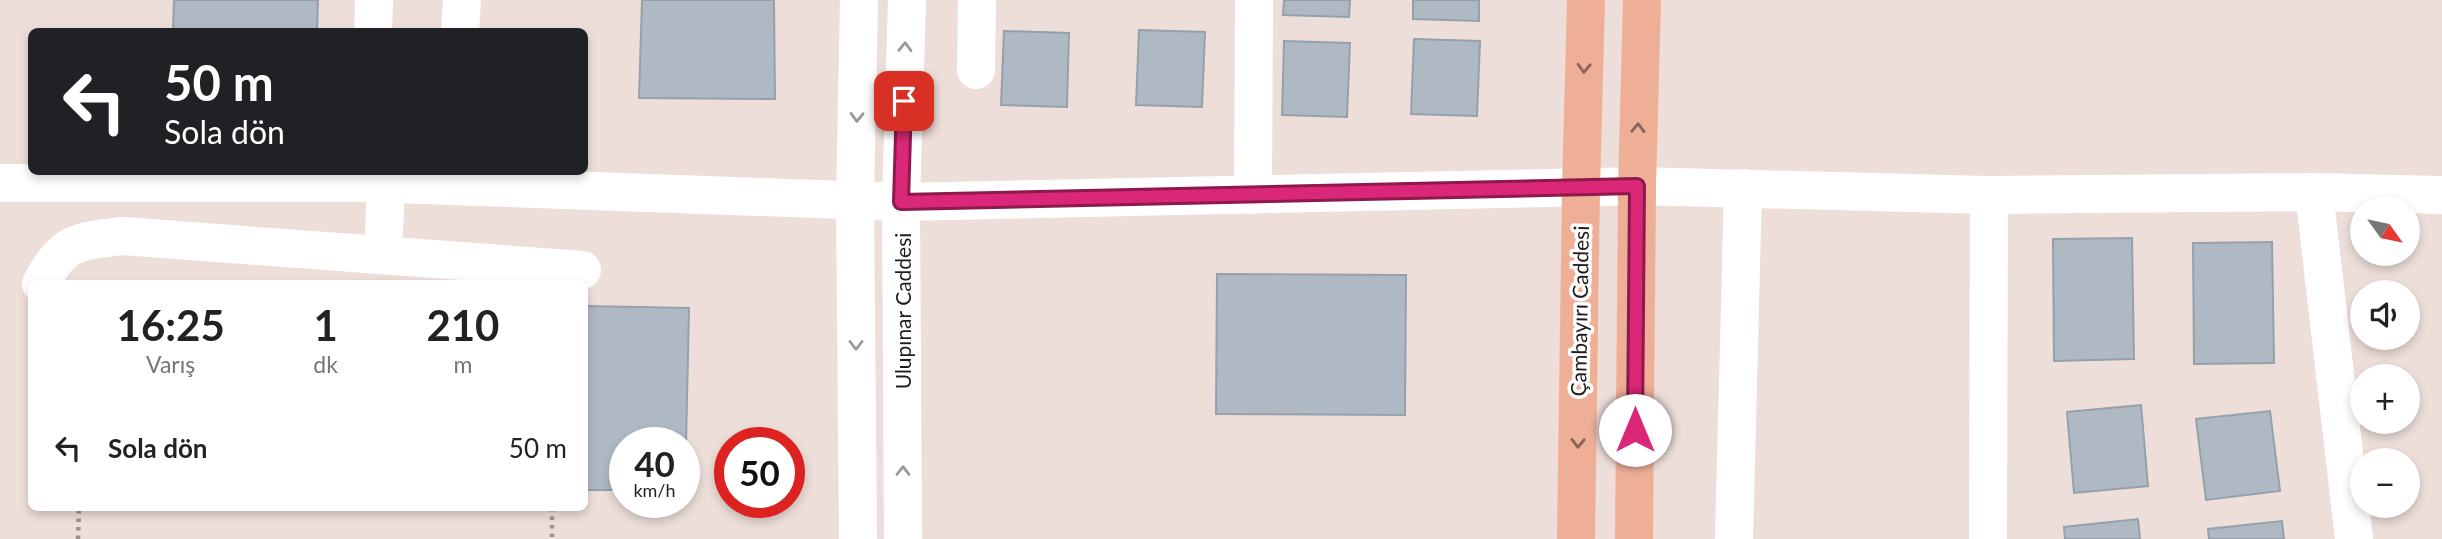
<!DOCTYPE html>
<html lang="tr">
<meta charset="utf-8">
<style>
:root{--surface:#fff;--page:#f6f6f6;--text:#222;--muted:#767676}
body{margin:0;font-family:Lato,sans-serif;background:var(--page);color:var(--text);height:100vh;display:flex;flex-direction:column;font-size:26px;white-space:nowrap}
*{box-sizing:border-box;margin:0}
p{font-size:23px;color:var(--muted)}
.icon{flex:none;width:38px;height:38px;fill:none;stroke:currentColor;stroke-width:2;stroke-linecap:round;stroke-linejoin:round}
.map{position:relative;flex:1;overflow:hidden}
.sheet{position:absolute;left:28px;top:280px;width:560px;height:231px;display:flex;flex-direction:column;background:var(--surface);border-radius:10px;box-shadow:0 4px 10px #0003}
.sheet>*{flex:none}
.guide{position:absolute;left:28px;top:28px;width:560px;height:147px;border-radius:10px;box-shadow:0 4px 10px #0003;background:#202124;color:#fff;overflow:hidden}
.needle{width:46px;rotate:123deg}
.buttons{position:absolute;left:2350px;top:196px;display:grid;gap:14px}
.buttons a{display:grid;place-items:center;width:70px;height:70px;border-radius:50%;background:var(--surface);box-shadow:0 4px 10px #0003;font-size:35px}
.speed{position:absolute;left:609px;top:427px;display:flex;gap:14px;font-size:35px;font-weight:700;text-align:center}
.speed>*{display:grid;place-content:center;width:91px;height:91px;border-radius:50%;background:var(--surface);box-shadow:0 4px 10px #0003;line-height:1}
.speed small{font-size:18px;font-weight:400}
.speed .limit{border:10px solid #d22;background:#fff;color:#111}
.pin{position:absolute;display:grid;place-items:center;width:60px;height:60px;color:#fff;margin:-30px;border-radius:14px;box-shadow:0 4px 10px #0006}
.me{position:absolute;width:77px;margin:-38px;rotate:0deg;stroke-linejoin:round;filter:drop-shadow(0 0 5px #0008)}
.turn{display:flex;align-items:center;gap:24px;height:147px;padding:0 21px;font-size:32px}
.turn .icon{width:91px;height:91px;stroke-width:2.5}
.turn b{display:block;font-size:49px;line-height:60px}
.eta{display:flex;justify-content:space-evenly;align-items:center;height:119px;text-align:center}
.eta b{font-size:42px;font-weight:700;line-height:49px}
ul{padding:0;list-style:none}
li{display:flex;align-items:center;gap:21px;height:98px;padding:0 21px}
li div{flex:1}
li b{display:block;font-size:26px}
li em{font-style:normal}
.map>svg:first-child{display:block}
.building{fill:#afb9c4;stroke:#96a0aa;stroke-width:2}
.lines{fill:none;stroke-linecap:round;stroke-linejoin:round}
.path{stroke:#9b908d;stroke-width:4.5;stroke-dasharray:3.5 5;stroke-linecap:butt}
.minor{stroke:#fff;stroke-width:38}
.major{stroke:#efaf97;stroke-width:38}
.oneway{stroke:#9b9898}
.oneway2{stroke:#886458}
.route-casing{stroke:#8e194d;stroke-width:18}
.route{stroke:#db2777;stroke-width:12}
.labels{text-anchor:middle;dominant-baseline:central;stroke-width:7;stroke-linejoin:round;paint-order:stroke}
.street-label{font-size:21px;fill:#201a19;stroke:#fff}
</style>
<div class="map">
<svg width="2442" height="539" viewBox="0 0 2442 539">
<rect width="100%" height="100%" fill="#edded9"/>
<g class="building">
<path d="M 174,0 L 318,0 L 317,32 L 173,32 Z"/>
<path d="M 642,0 L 774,0 L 775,99 L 639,98 Z"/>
<path d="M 1284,0 L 1350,0 L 1349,17 L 1283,15 Z"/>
<path d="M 1413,0 L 1479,0 L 1479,21 L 1413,19 Z"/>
<path d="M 1139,30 L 1205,32 L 1202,107 L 1136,105 Z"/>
<path d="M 1004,31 L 1069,33 L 1067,107 L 1001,105 Z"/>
<path d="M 1414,39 L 1480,41 L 1477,116 L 1411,114 Z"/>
<path d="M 1284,41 L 1350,43 L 1347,117 L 1282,115 Z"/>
<path d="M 2132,238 L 2134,359 L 2054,361 L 2053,239 Z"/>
<path d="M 2272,242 L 2274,363 L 2194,364 L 2193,243 Z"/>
<path d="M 1217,274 L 1406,275 L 1405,415 L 1216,414 Z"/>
<path d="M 584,306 L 689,308 L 685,491 L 684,443 L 625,443 L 625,490 L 584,490 Z"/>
<path d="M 2141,405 L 2148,486 L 2074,493 L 2067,412 Z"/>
<path d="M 2270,411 L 2280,491 L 2206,500 L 2196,419 Z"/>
<path d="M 2138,519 L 2140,539 L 2065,539 L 2064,527 Z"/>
<path d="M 2282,521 L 2284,539 L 2209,539 L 2208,529 Z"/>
</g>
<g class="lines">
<g class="path">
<path d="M 552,508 L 552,539"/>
<path d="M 78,539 L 79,508"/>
</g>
<g class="minor">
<path d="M 373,32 L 374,0"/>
<path d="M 460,32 L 462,0"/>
<path d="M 976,70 L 977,0"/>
<path d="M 0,183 L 367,183 L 901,202 L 1637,186 L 1989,195 L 2314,192 L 2442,195"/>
<path d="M 2314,192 L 2354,539"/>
<path d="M 1253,195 L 1254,0"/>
<path d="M 383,255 L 386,184"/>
<path d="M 41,284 C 62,241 79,241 123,236 L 582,270"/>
<path d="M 858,539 L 855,200 L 859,0"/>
<path d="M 903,539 L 901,202 L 907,0"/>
<path d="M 1734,539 L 1743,188"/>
<path d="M 1988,539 L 1989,195"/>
</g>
<g class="major">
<path d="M 1576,539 L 1581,188 L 1586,0"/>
<path d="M 1634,539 L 1637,186 L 1642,0"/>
</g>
</g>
<defs><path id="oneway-chevron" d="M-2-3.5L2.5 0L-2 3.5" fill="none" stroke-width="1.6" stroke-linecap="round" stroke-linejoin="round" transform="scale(1.75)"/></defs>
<g class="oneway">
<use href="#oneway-chevron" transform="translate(905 47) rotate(-88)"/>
<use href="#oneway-chevron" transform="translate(857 117) rotate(91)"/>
<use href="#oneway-chevron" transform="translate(856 345) rotate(90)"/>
<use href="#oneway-chevron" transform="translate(903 471) rotate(-90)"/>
</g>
<g class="oneway2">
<use href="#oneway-chevron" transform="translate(1584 68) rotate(92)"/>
<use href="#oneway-chevron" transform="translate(1638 128) rotate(-89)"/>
<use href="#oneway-chevron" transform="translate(1578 443) rotate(91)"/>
</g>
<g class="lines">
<defs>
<path id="route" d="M 904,101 L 901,202 L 1637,186 L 1635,430"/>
</defs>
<use href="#route" class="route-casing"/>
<use href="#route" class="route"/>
</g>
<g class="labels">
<g class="street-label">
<text transform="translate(902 311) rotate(-90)">Ulupınar Caddesi</text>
<text transform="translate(1579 311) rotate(-89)">Çambayırı Caddesi</text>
</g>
</g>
</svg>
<div class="buttons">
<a><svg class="needle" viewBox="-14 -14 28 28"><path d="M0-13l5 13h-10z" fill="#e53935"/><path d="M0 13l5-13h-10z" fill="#767676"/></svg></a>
<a><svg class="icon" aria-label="sound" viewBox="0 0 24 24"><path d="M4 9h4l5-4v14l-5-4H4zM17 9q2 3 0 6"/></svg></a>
<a>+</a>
<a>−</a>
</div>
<div class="speed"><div>40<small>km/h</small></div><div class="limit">50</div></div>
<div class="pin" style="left:904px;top:101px;background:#d93025"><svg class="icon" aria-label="arrive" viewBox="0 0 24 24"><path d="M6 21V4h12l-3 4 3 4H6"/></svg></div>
<svg class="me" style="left:1635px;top:430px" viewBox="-20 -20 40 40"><circle r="19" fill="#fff"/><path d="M0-13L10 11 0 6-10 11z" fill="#db2777"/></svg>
<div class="guide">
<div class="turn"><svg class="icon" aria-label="left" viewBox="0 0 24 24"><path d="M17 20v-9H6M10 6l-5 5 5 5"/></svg><div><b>50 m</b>Sola dön</div></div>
</div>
<section class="sheet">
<div class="eta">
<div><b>16:25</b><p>Varış</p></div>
<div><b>1</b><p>dk</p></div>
<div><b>210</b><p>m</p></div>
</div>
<ul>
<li><svg class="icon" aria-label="left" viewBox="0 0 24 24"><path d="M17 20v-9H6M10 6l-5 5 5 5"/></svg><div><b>Sola dön</b></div><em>50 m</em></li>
</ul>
</section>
</div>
